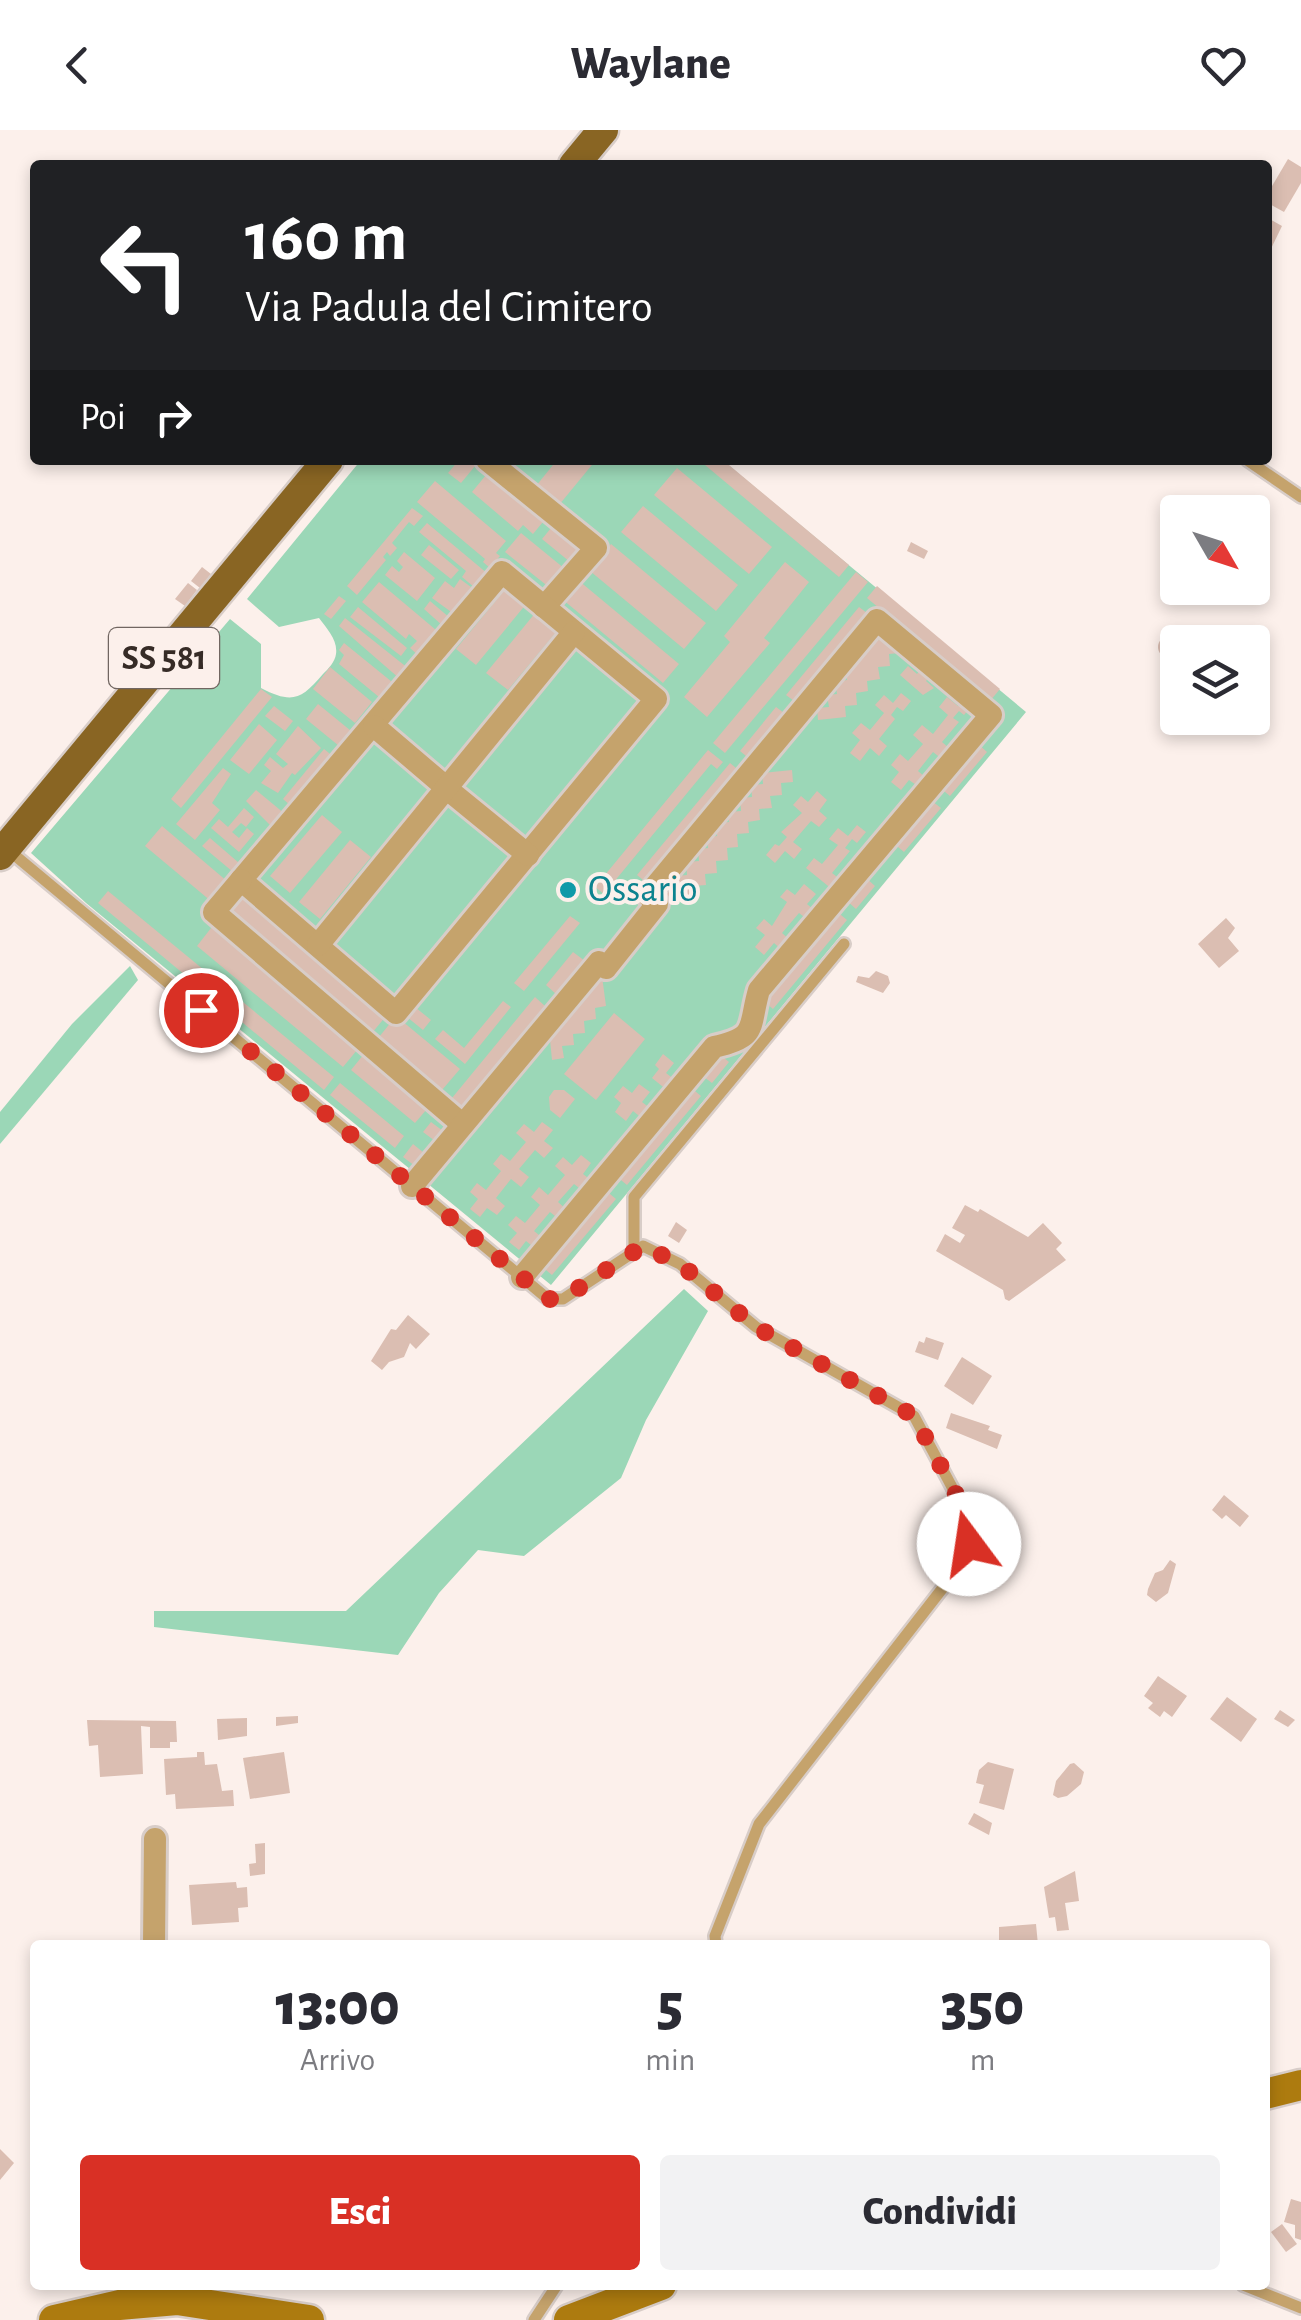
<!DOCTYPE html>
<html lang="it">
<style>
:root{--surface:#fff;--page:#f2f2f3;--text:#2b2b33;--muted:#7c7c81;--accent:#d93025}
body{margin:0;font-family:"Alegreya Sans",sans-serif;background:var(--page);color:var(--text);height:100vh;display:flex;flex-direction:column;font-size:38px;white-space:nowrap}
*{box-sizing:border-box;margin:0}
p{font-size:32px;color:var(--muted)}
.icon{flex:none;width:55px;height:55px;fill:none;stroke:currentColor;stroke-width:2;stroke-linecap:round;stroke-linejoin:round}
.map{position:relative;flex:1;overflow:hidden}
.panel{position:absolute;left:30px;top:1810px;width:1240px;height:350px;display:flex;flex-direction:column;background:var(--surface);border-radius:10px;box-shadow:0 5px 15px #0003}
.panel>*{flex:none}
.hud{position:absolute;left:30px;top:30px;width:1242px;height:305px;border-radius:10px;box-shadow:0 5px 15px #0003;background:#202124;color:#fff;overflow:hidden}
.needle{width:65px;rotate:129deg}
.fabs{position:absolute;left:1160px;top:365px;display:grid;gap:20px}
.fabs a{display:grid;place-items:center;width:110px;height:110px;border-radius:10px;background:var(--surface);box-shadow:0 5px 15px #0003;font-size:50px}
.pin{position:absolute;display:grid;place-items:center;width:85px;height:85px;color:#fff;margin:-42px;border:5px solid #fff;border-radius:50%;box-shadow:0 2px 10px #0007}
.me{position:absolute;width:110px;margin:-55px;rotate:346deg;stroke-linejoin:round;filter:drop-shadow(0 0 8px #0008)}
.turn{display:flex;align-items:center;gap:35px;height:210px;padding:0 50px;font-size:45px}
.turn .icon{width:130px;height:130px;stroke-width:2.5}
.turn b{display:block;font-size:70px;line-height:85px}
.then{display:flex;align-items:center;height:95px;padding:0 50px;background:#0003;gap:20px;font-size:38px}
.eta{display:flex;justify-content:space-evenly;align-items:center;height:170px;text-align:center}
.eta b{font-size:60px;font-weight:800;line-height:70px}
.primary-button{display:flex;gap:20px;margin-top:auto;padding:20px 50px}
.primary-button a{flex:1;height:115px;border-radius:10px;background:var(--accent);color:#fff;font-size:40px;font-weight:800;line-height:115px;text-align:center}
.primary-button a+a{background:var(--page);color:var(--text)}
header{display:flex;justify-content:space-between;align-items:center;height:130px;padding:0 50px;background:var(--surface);font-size:45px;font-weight:800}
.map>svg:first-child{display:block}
.green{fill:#9bd7b7}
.building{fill:#dbbeb2}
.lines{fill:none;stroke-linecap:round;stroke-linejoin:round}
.lane-casing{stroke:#d8cdc8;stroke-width:16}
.street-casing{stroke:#d8cdc8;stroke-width:28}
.secondary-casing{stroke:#d8cdc8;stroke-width:35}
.primary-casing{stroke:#d8cdc8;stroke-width:35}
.lane{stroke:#c5a36c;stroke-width:11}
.street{stroke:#c5a36c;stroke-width:22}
.secondary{stroke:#ad7b0f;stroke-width:30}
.primary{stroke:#896523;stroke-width:30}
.route{stroke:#d93025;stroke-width:18;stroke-dasharray:0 32.4}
.culture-dot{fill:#0f9aa8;stroke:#fcf0eb;stroke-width:4}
.labels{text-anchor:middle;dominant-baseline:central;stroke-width:8;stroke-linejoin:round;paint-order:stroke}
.shield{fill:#fcf0eb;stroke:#716661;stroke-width:2.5}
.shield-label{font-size:35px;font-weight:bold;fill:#362b26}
.culture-label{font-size:38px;fill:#0d838f;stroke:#fcf0eb;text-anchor:start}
</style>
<header><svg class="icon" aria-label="back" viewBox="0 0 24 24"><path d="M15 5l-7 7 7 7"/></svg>Waylane<svg class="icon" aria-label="heart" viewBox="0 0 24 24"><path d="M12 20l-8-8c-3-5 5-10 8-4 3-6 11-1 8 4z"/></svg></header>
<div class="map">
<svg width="1301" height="2190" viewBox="0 0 1301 2190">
<rect width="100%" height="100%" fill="#fcf0eb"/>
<g class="green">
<path d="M 361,330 L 722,330 L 1026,582 L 551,1155 L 86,773 L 31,723 L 230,489 L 261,514 L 261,558 C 292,574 301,570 323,544 C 328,539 335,532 336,524 C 338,510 327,499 319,488 L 279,497 L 247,469 Z"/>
<path d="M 130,836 L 138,850 L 0,1014 L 0,982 L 72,894 Z"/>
<path d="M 684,1159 L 708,1181 L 646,1290 L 621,1348 L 524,1426 L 478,1420 L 439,1463 L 398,1525 L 154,1497 L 154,1481 L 346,1481 Z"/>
</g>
<g class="building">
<path d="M 1288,29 L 1301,37 L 1301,53 L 1284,82 L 1268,73 L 1268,63 Z"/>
<path d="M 1268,88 L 1282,96 L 1268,125 Z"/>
<path d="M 459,330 L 480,330 L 461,353 L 448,343 Z"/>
<path d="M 557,330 L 596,330 L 559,375 L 536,356 Z"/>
<path d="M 699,330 L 723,330 L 849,435 L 839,447 Z"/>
<path d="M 677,338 L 772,417 L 749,444 L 654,365 Z"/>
<path d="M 491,339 L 547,387 L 533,404 L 523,395 L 518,401 L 472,362 Z"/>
<path d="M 435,351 L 506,411 L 496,423 L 500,426 L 490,438 L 483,432 L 485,429 L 417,372 Z"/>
<path d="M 643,376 L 738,455 L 716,481 L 621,402 Z"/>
<path d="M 412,378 L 423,386 L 414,396 L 409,392 L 392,413 L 397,418 L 390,426 L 387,422 L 383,427 L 386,430 L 357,465 L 347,456 Z"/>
<path d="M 556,392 L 584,415 L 570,432 L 542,409 Z"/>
<path d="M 427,393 L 488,444 L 480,452 L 474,457 L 462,447 L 466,441 L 419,402 Z"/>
<path d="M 521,403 L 565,439 L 550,458 L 505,422 Z"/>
<path d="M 911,412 L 928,421 L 924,429 L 907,421 Z"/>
<path d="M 611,414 L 706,493 L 684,519 L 590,441 Z"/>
<path d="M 429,415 L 459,440 L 451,449 L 421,425 Z"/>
<path d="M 404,422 L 435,448 L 417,471 L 385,445 L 392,436 L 399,442 L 403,437 L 397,431 Z"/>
<path d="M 785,432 L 809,452 L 764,508 L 770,513 L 707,587 L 684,567 L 730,512 L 724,506 Z"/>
<path d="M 202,437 L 211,444 L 200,458 L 191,451 Z"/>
<path d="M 856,442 L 868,452 L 725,623 L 713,613 Z"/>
<path d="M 460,449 L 471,457 L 454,484 L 432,468 L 445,451 L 454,458 Z"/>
<path d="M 578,450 L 679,534 L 663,553 L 562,469 Z"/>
<path d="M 379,452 L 436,500 L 429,508 L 432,510 L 419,526 L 410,518 L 417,511 L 409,504 L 406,509 L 362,472 Z"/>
<path d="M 188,453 L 197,460 L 185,476 L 175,469 Z"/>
<path d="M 877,456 L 1000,559 L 990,571 L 867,468 Z"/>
<path d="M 507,457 L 527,473 L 476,535 L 456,519 Z"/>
<path d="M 339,466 L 346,471 L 331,489 L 324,484 Z"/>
<path d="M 430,471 L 450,488 L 443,496 L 424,479 Z"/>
<path d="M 358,477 L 407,518 L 401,526 L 350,487 Z"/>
<path d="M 859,477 L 871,486 L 798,574 L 786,565 Z"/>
<path d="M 536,482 L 558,500 L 508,560 L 486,543 Z"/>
<path d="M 345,488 L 409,539 L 400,549 L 339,496 Z"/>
<path d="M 143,500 L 151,506 L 139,520 L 132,514 Z"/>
<circle cx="1169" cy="517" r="11"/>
<path d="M 897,508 L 899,523 L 889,524 L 890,536 L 878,537 L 880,549 L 867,551 L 868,561 L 856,563 L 857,575 L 845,576 L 846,587 L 818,590 L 817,578 L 829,577 L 827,565 L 837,564 L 835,552 L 847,550 L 846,537 L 855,536 L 854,524 L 862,512 Z"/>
<path d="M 344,513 L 397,556 L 385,572 L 339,534 L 344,525 L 339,520 Z"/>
<path d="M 926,533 L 935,540 L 926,551 L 934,558 L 923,565 L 900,545 L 908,536 L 917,544 Z"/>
<path d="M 330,537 L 372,572 L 355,593 L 313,559 Z"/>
<path d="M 261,559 L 272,567 L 181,678 L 171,669 Z"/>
<path d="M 901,563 L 911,571 L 903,581 L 897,577 L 891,585 L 895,589 L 879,609 L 887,616 L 879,626 L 870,618 L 860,631 L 850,623 L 860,610 L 852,603 L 861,593 L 870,600 L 884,583 L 875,575 L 884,565 L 893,573 Z"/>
<path d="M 947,567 L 958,576 L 966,567 L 974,573 L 964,585 L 959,581 L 953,588 L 959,592 L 942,612 L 950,619 L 942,629 L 933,622 L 918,641 L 926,648 L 919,657 L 909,650 L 901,660 L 891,652 L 899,642 L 891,635 L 900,624 L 908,631 L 923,614 L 913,605 L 922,595 L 933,604 L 948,585 L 939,577 Z"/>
<path d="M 318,574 L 356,605 L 344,620 L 306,589 Z"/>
<path d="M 274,576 L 293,591 L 285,601 L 265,586 Z"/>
<path d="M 776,577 L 788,586 L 752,631 L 740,621 Z"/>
<path d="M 259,594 L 277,610 L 249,644 L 230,630 Z"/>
<path d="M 298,596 L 321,618 L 295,645 L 292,643 L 278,663 L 261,653 L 271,641 L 264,635 L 270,627 L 283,638 L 288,634 L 276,624 Z"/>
<path d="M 976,612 L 987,622 L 950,666 L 939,657 Z"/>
<path d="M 324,619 L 335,628 L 291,676 L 283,669 Z"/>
<path d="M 708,620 L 723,632 L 717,639 L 711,634 L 604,764 L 595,757 Z"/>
<path d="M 730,633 L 742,643 L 649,755 L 637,745 Z"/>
<path d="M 223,638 L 231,644 L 212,673 L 220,680 L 195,710 L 176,694 Z"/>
<path d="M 792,640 L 793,652 L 781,653 L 782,665 L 770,666 L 772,678 L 759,679 L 760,690 L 748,692 L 749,703 L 737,704 L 738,717 L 727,718 L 728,730 L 716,731 L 717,743 L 705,744 L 706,755 L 694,756 L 696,768 L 667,770 L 666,758 L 677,757 L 676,746 L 687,745 L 686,732 L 699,731 L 698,719 L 708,718 L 707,707 L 717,706 L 715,693 L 729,692 L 728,682 L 741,681 L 740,668 L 752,667 L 751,655 L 763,654 L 762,643 Z"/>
<path d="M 256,660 L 285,684 L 273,698 L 246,671 Z"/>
<path d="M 817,661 L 827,670 L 819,681 L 827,688 L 819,697 L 811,691 L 793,712 L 802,719 L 794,729 L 785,721 L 775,733 L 766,725 L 775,714 L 779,716 L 787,707 L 781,702 L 802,683 L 793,675 L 801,666 L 808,672 Z"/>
<path d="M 928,668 L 941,678 L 904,722 L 892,712 Z"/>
<path d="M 244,678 L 254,687 L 246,697 L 241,693 L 232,702 L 239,708 L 247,698 L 254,704 L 239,722 L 211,698 L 219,689 L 228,697 Z"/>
<path d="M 322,685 L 342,702 L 290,763 L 270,746 Z"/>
<path d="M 857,695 L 866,702 L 857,713 L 852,709 L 845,718 L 850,721 L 832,743 L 841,750 L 833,760 L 806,738 L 814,728 L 822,734 L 838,715 L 829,709 L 838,698 L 848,706 Z"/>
<path d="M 162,696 L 228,752 L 212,772 L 145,716 Z"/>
<path d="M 210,708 L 246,739 L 239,747 L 202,716 Z"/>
<path d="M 350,710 L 371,727 L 320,789 L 299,772 Z"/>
<path d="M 865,747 L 875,756 L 856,779 L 846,770 Z"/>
<path d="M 804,754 L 816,764 L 807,774 L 815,781 L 808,790 L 799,783 L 782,803 L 791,811 L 783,821 L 774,813 L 764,825 L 755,817 L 765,805 L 756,798 L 764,789 L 772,796 L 787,772 L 780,767 L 787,759 L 795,765 Z"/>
<path d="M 108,761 L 334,947 L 324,960 L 98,773 Z"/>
<path d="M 245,761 L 391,880 L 372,903 L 226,783 Z"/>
<path d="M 835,780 L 847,790 L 773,879 L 761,869 Z"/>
<path d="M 570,786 L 580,793 L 524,861 L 514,853 Z"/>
<path d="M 1226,788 L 1235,798 L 1228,808 L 1239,821 L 1219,838 L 1198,814 Z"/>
<path d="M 215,793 L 362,914 L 343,937 L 197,816 Z"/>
<path d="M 573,822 L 585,831 L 557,865 L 546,855 Z"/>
<path d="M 876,841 L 888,846 L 890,853 L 883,863 L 856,852 L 858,846 L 869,848 Z"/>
<path d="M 602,846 L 606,876 L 595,878 L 596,889 L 584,891 L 585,903 L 573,904 L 574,915 L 562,916 L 564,928 L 552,930 L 549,900 L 560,899 L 559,887 L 570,886 L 569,873 L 589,847 Z"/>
<path d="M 535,867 L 546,877 L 463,977 L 452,968 Z"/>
<path d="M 503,871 L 511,877 L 465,934 L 435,909 L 443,900 L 464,918 Z"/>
<path d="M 410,873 L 431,890 L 423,900 L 402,883 Z"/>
<path d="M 614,883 L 645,909 L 596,970 L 564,944 Z"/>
<path d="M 396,886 L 460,939 L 442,960 L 379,907 Z"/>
<path d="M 368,919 L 433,972 L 415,993 L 351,940 Z"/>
<path d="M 718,923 L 729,932 L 712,953 L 700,944 Z"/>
<path d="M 663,924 L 674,933 L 666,943 L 675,950 L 667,960 L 652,948 L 659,939 L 655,935 Z"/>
<path d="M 340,953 L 404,1006 L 395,1018 L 330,965 Z"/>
<path d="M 639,954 L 650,962 L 642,972 L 651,979 L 643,989 L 633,981 L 626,991 L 615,982 L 621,973 L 614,967 L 623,956 L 632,963 Z"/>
<path d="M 690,957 L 701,966 L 627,1055 L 616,1046 Z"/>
<path d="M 554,960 L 564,960 L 575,969 L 560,988 L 550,980 L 549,967 Z"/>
<path d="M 431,992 L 443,1001 L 435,1011 L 423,1002 Z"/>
<path d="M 542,992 L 553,1000 L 544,1011 L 553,1018 L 544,1028 L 535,1020 L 519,1039 L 529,1047 L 521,1057 L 511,1049 L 496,1068 L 505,1076 L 497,1085 L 487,1078 L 480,1087 L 470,1079 L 478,1069 L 470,1062 L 477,1053 L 486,1060 L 501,1041 L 493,1034 L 501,1024 L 510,1031 L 526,1012 L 516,1003 L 524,994 L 534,1002 Z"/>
<path d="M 413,1014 L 424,1023 L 415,1036 L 403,1027 Z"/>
<path d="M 581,1025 L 591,1033 L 583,1044 L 592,1051 L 583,1061 L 574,1054 L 558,1072 L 568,1081 L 560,1090 L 550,1082 L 534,1101 L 544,1109 L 536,1119 L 526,1111 L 519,1120 L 509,1112 L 517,1103 L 508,1095 L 516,1086 L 525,1093 L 540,1075 L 531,1067 L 539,1057 L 548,1065 L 565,1045 L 555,1036 L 563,1027 L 572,1035 Z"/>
<path d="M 604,1059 L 616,1069 L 552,1145 L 541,1136 Z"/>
<path d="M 965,1075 L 978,1082 L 980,1079 L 1028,1107 L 1043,1093 L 1062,1113 L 1056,1119 L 1066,1130 L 1009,1171 L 1005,1169 L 1003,1160 L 936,1121 L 945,1104 L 960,1113 L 965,1105 L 952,1098 Z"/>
<path d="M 676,1092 L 687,1100 L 679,1113 L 668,1106 Z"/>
<path d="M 408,1185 L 430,1204 L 416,1219 L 410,1213 L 404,1227 L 389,1232 L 382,1240 L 371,1231 L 391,1199 L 396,1200 Z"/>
<path d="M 926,1207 L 944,1213 L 938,1230 L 915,1222 L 919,1211 L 924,1213 Z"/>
<path d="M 962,1227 L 992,1246 L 973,1275 L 944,1256 Z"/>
<path d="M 951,1283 L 990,1296 L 988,1300 L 1002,1305 L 997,1319 L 946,1298 Z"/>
<path d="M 1224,1365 L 1249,1386 L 1240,1397 L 1226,1385 L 1222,1389 L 1212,1380 Z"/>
<path d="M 1170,1430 L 1176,1434 L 1168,1463 L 1156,1472 L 1147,1465 L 1148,1459 L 1155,1443 L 1163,1440 Z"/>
<path d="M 1158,1546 L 1187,1566 L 1172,1587 L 1164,1581 L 1160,1587 L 1148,1578 L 1153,1573 L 1144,1566 Z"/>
<path d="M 1227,1567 L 1257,1589 L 1241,1612 L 1210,1589 Z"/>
<path d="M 1280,1580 L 1295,1590 L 1288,1597 L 1274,1589 Z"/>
<path d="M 298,1586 L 298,1593 L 276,1596 L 276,1587 Z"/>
<path d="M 247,1588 L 247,1606 L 218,1610 L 217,1589 Z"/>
<path d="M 87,1590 L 176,1591 L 177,1612 L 170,1612 L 170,1618 L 150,1618 L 150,1597 L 141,1596 L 143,1644 L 100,1647 L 98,1615 L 89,1616 Z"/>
<path d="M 197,1622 L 204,1622 L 205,1635 L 217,1634 L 222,1661 L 233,1660 L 234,1676 L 176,1679 L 175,1664 L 166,1665 L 164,1629 L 197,1627 Z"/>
<path d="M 284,1622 L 290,1663 L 250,1669 L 243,1628 Z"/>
<path d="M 988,1632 L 1014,1639 L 1004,1680 L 979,1673 L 984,1655 L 976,1653 L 979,1640 Z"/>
<path d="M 1074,1633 L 1084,1642 L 1081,1654 L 1067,1666 L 1058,1668 L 1053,1665 L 1056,1651 L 1070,1634 Z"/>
<path d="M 974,1683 L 992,1693 L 989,1705 L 968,1694 Z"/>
<path d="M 265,1713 L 265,1744 L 250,1746 L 249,1734 L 256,1733 L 255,1714 Z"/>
<path d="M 1075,1741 L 1079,1771 L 1065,1773 L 1069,1800 L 1057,1801 L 1055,1787 L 1049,1788 L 1044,1757 Z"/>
<path d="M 236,1752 L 237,1758 L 247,1757 L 248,1777 L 238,1778 L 239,1792 L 192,1795 L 189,1755 Z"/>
<path d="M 1036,1794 L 1038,1815 L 999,1815 L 999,1797 Z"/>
<path d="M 0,2019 L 14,2033 L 0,2050 Z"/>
<path d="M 1291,2069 L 1301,2072 L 1301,2110 L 1295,2108 L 1295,2095 L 1284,2092 Z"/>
<path d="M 1282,2094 L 1297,2114 L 1286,2122 L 1271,2102 Z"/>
</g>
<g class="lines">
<defs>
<g id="lane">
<path d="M 1247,330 L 1301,367"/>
<path d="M 6,718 L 548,1169 L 563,1169 L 643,1116 L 680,1134 L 756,1197 L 914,1286 L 968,1387 L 969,1414 L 956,1441 L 759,1694 L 715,1806 L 716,1815"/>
<path d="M 634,1122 L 634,1067 L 844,814"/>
<path d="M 1243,2155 L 1301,2178"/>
<path d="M 534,2190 L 557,2155"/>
</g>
<g id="street">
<path d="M 487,330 L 596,418 L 544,477"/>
<path d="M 502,442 L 656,569 L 396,883 L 241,750 Z"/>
<path d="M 374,596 L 441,653"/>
<path d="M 446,658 L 528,725"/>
<path d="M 241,750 L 214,782 L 462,994"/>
<path d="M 318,815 L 574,502"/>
<path d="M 412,1056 L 599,832 L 606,838 L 657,774 L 648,765 L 877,490 L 991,585 L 759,860 C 748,898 759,907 714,917 L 522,1147"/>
<path d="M 154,1815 L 155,1709"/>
</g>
<g id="secondary">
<path d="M 1265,1964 L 1301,1955"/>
<path d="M 54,2190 L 119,2175 L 177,2170 L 309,2190"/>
<path d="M 569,2190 L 661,2155"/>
</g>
<g id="primary">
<path d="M 574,35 L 603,0"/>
<path d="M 0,725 L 328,330"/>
</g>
</defs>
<use href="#lane" class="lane-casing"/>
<use href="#street" class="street-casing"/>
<use href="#secondary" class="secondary-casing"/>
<use href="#primary" class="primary-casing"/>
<use href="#lane" class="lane"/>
<use href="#street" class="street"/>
<use href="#secondary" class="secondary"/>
<use href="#primary" class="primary"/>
</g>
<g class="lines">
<path class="route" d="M 201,880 L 548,1169 L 562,1169 L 643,1116 L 680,1134 L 756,1197 L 914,1286 L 968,1387 L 969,1414"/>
</g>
<circle class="culture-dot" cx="568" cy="760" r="10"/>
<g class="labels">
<rect class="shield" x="109" y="498" width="110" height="60" rx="8"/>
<g class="shield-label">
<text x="164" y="528">SS 581</text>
</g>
<g class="culture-label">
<text x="588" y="760">Ossario</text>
</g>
</g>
</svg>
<div class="fabs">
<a><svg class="needle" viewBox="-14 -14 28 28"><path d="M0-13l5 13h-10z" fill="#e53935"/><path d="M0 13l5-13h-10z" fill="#7c7c81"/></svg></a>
<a><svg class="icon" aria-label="layers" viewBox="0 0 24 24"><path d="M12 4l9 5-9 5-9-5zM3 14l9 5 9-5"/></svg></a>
</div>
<div class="pin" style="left:201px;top:880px;background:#d93025"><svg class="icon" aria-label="arrive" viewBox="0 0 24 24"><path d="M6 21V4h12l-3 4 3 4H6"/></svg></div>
<svg class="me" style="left:969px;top:1414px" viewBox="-20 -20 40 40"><circle r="19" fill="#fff"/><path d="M0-13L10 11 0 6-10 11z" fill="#d93025"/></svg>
<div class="hud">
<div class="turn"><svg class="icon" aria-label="left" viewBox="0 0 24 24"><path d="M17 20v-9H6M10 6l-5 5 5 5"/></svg><div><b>160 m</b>Via Padula del Cimitero</div></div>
<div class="then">Poi<svg class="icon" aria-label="right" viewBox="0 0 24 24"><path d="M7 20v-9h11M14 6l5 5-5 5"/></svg></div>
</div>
<section class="panel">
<div class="eta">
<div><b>13:00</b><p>Arrivo</p></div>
<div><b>5</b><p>min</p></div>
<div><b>350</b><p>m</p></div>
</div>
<div class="primary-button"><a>Esci</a><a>Condividi</a></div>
</section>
</div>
